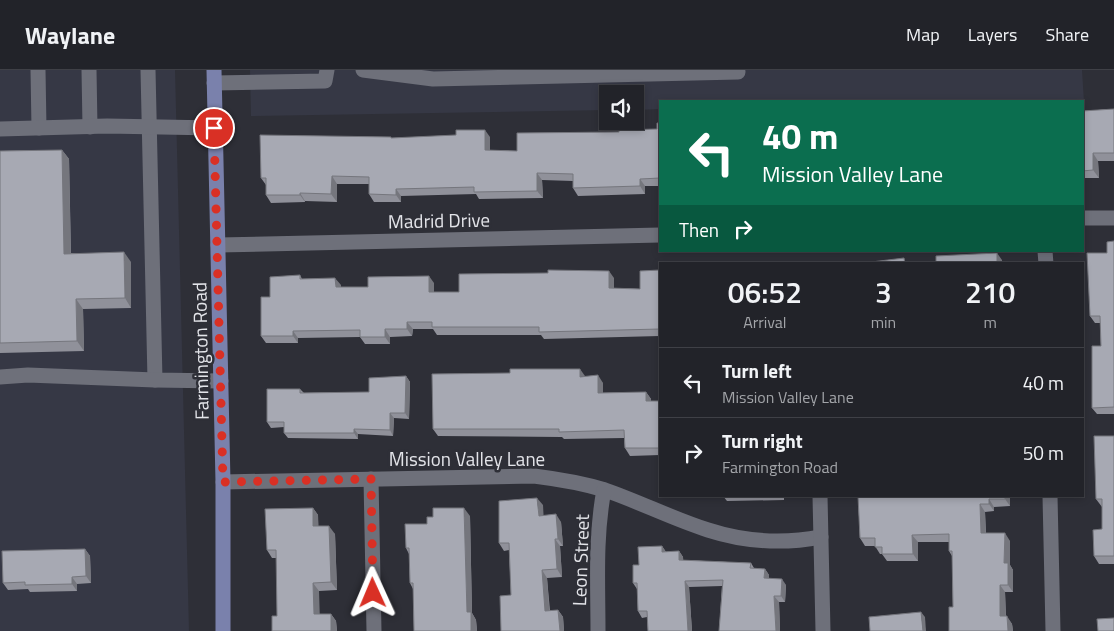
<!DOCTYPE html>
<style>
:root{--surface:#222329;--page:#2e2f35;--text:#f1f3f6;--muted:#a2a4a8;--line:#3f4046}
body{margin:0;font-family:"Titillium Web",sans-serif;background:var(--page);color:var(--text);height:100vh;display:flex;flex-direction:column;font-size:19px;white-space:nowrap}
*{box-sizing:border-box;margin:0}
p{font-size:16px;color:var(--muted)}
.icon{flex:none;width:28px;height:28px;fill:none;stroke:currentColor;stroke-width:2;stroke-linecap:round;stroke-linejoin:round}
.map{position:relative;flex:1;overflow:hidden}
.side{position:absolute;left:659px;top:192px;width:425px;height:235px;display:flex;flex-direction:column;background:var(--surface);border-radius:0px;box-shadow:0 2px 8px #0003,0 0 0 1px var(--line)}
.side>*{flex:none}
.hud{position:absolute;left:659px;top:30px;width:425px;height:152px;border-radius:0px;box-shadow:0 2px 8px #0003,0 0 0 1px var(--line);background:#0b6e4f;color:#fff;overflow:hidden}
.buttons{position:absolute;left:599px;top:15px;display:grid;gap:10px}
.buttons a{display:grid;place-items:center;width:45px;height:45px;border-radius:0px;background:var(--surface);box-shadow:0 2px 8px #0003,0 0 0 1px var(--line);font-size:25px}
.pin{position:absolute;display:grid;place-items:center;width:42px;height:42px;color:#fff;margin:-21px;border:2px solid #fff;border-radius:50%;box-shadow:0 1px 5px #0007}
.me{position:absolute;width:55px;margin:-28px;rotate:359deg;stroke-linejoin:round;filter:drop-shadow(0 0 4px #0008)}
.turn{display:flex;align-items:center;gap:18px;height:105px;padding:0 20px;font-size:22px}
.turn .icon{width:65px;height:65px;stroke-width:2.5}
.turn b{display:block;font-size:35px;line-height:42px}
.then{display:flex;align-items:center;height:48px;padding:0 20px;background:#0003;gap:10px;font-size:19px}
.eta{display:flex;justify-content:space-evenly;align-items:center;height:85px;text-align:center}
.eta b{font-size:30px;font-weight:600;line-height:35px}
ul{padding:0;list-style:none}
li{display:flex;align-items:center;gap:15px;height:70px;padding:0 20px;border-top:1px solid var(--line)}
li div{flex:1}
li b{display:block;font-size:19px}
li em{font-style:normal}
header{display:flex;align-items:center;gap:30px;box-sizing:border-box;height:70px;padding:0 25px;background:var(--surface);border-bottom:1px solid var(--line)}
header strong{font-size:24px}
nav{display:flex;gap:28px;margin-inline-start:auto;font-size:18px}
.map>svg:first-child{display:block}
.built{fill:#363845}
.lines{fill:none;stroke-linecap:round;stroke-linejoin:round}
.minor{stroke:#6e707a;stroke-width:15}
.major{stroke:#7a81ac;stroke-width:15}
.wall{fill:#90919a}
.shaded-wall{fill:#75767d}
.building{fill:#a7a9b3;stroke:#75767d}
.route{stroke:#d93025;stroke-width:9;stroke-dasharray:0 16.2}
.labels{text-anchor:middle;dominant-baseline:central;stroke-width:5;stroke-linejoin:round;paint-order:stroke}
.street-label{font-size:19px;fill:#e3e4e9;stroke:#2e2f37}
</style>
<header>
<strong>Waylane</strong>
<nav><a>Map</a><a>Layers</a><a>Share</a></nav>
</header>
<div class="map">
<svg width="1114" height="561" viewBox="0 0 1114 561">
<rect width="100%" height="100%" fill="#2e2f37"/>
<g class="built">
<path d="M 0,0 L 175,0 L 189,561 L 0,561 Z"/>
<path d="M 250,0 L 1082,0 L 1084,32 L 660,31 L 660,39 L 635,40 L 635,24 L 608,24 L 607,40 L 251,46 Z"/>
</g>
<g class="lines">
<g class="minor">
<path d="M 38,0 L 39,58"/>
<path d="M 89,0 L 90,57"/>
<path d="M 148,0 L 155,310"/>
<path d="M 363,0 L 433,9 L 738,2"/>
<path d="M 214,13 L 325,11 L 327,0"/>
<path d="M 0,59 L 107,56 L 215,58"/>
<path d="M 1082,148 L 1114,148"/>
<path d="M 218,175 L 660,165"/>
<path d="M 1045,181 L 1046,194"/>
<path d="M 0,307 L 28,305 L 155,310 L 221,311"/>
<path d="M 371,409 L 374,561"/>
<path d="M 223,412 L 534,406 C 558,409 582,413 605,420 C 640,432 673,449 708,460 C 745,472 783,474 821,467"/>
<path d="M 820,426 L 823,561"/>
<path d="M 1050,426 L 1053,561"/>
<path d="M 598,561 C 598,514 595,467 604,420"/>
</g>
<path class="major" d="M 214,0 L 223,412 L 223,561"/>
</g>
<g class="wall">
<path d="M 1114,39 L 1114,91 L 1098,91 L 1099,108 L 1082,108 L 1082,41 Z"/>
<path d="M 660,53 L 660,116 L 645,116 L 645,124 L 578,126 L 573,118 L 573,111 L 542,110 L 543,128 L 479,129 L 476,124 L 401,126 L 401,132 L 374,132 L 369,124 L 369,114 L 337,114 L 337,132 L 305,131 L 305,132 L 271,133 L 266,125 L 266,115 L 261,108 L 392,68 L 490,67 L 490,80 L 517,81 L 619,62 L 657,59 Z"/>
<path d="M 62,80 L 69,89 L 71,183 L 131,192 L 131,238 L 83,239 L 84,281 L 0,283 L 0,81 Z"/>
<path d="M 1114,171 L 1114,344 L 1097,344 L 1092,338 L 1101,276 L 1100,253 L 1095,253 L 1090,246 L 1107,183 Z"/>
<path d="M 660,200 L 660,266 L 544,269 L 541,265 L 437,265 L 433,259 L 413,259 L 412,266 L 390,267 L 390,274 L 365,274 L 360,267 L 298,268 L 298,273 L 266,273 L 261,266 L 270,227 L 300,205 L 302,209 L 341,215 L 341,217 L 368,217 L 434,213 L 434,222 L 459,222 L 614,208 L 614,218 L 640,219 Z"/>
<path d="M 406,306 L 410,312 L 409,349 L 394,348 L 393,366 L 358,364 L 358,369 L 288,368 L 284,363 L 284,357 L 271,358 L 267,352 L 300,319 L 304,323 L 369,322 Z"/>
<path d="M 585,306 L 603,313 L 603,323 L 646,322 L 651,329 L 651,331 L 660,331 L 660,385 L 630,386 L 625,378 L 624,368 L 564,369 L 562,367 L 438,366 L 433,359 Z"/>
<path d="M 1114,366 L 1114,494 L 1099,494 L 1094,486 L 1102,459 L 1102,437 L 1096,429 Z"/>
<path d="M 723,426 L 784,426 L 784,430 L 727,431 Z"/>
<path d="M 858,426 L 1010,426 L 1010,436 L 994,437 L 994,441 L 985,442 L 986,463 L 1010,471 L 1010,495 L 1013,500 L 1013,522 L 1005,522 L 1006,546 L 1012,554 L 1013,561 L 949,561 L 953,537 L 952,486 L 949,481 L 949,472 L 918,472 L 918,491 L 887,491 L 882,484 L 880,484 L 875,476 L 865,476 L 860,468 Z"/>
<path d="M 543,435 L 543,445 L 561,452 L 563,476 L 560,476 L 562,507 L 547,508 L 550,541 L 558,540 L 563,547 L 564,561 L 501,561 L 511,525 L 509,480 L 504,481 L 499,473 Z"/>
<path d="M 313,438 L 318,445 L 318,456 L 335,464 L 337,520 L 319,521 L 319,544 L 331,544 L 336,551 L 337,561 L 272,561 L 277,546 L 277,488 L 272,488 L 267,480 Z"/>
<path d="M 470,446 L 472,543 L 476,550 L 477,561 L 414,561 L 413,519 L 410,513 L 409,484 L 406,478 L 427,454 Z"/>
<path d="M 662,476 L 666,482 L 679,481 L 683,487 L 683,490 L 751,493 L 754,498 L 765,499 L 769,505 L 769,508 L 786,515 L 785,532 L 779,532 L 780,561 L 719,561 L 722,516 L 689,517 L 692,561 L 648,561 L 647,547 L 642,548 L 638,541 L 637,519 L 633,513 L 639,495 Z"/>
<path d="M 85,479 L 90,486 L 91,513 L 77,514 L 77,521 L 30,522 L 28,519 L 8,520 L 3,513 Z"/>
</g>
<g class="shaded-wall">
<path d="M 485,60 L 490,67 L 490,88 L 485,80 Z"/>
<path d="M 62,80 L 69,89 L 71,193 L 64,184 Z"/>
<path d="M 1093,83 L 1098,91 L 1099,108 L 1093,100 Z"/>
<path d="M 537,103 L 542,110 L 543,128 L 537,121 Z"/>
<path d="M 332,106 L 337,114 L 337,132 L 331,124 Z"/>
<path d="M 640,109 L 645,116 L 645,124 L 640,116 Z"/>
<path d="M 396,119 L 401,126 L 401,132 L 396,125 Z"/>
<path d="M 300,123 L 305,131 L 305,132 L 300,125 Z"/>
<path d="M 124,182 L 131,192 L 131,238 L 125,228 Z"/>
<path d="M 997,183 L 1002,190 L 1002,194 L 997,194 Z"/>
<path d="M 609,201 L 614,208 L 614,225 L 609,218 Z"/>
<path d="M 429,206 L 434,213 L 434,229 L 429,222 Z"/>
<path d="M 335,208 L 341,215 L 341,224 L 336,217 Z"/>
<path d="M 76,229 L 83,239 L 84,281 L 77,271 Z"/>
<path d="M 407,252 L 413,259 L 412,266 L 407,259 Z"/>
<path d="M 385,259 L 390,267 L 390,274 L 385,267 Z"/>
<path d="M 293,261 L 298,268 L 298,273 L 293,266 Z"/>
<path d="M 580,299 L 585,306 L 580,307 Z"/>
<path d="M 598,305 L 603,313 L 603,330 L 598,323 Z"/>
<path d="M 406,306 L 410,312 L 409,349 L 405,343 Z"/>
<path d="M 646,322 L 651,329 L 651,338 L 646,331 Z"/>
<path d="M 390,343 L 394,348 L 393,366 L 390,360 Z"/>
<path d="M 354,359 L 358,364 L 358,369 L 354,363 Z"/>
<path d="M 1005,426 L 1010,426 L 1010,436 L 1005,429 Z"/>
<path d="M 537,428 L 543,435 L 544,453 L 539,446 Z"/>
<path d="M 989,429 L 994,437 L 994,441 L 989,434 Z"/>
<path d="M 980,434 L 985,442 L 986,470 L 981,463 Z"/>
<path d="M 313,438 L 318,445 L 319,464 L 313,456 Z"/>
<path d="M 464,438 L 470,446 L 472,543 L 476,550 L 477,561 L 471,561 L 467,542 Z"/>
<path d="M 556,444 L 561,452 L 563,476 L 558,469 Z"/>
<path d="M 329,456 L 335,464 L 337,520 L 331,512 Z"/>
<path d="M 1005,463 L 1010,471 L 1010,495 L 1013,500 L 1013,522 L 1008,515 L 1004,493 Z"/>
<path d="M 912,465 L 918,472 L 918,491 L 913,484 Z"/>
<path d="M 555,469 L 560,476 L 562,507 L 557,499 Z"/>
<path d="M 662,476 L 666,482 L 662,482 Z"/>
<path d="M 85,479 L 90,486 L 91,513 L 86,506 Z"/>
<path d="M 679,481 L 683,487 L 684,496 L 679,490 Z"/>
<path d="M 765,499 L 769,505 L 769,514 L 764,508 Z"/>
<path d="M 542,500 L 547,508 L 550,549 L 545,541 Z"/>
<path d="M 72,507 L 77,514 L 77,521 L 72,514 Z"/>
<path d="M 782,509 L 786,515 L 785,532 L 781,526 Z"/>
<path d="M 685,511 L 689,517 L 692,561 L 688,561 Z"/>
<path d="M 313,513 L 319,521 L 320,552 L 314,544 Z"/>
<path d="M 1000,515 L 1005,522 L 1006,554 L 1000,546 Z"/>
<path d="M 774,526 L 779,532 L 780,561 L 776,561 Z"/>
<path d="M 558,540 L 563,547 L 564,561 L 560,561 Z"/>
<path d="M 921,542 L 925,547 L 926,561 L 923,561 Z"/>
<path d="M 331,544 L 336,551 L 337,561 L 331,561 Z"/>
<path d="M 1007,546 L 1012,554 L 1013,561 L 1008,561 Z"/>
</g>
<g class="building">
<path d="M 1114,39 L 1114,83 L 1093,83 L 1093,100 L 1082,101 L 1082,41 Z"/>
<path d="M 657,53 L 660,53 L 660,108 L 640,109 L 640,116 L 573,118 L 573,104 L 537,103 L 537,121 L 474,122 L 474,117 L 396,119 L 396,125 L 369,124 L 369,107 L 332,106 L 331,124 L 300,123 L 300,125 L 266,125 L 266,108 L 261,108 L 260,65 L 391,67 L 391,68 L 456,65 L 456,60 L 485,60 L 485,80 L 517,81 L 517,63 L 619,62 L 619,60 L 657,59 Z"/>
<path d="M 62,80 L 64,184 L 124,182 L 125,228 L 76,229 L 77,271 L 0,273 L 0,81 Z"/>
<path d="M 1114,171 L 1114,337 L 1092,338 L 1092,276 L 1101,276 L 1100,246 L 1090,246 L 1087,183 L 1107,183 L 1107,172 Z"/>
<path d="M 997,183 L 997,194 L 936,194 L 936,186 Z"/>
<path d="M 904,188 L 905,194 L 855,194 Z"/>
<path d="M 763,192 L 763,194 L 738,194 Z"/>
<path d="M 548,200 L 609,201 L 609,218 L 640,219 L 640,201 L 660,200 L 660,259 L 539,262 L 539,257 L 432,257 L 432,252 L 407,252 L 407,259 L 385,259 L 385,267 L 360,267 L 360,260 L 293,261 L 293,266 L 261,266 L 261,227 L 270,227 L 270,207 L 300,205 L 300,209 L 335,208 L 336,217 L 368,217 L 368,207 L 429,206 L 429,222 L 459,222 L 459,204 L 548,203 Z"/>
<path d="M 510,299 L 580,299 L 580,307 L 598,305 L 598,323 L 646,322 L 646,331 L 660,331 L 660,378 L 625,378 L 624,360 L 559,362 L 559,359 L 433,359 L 432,304 L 510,303 Z"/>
<path d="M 406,306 L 405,343 L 390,343 L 390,360 L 354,359 L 354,363 L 284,363 L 284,352 L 267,352 L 267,319 L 300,319 L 300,323 L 369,322 L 369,308 Z"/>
<path d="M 1094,366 L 1114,366 L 1114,486 L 1094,486 L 1093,460 L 1102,459 L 1102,429 L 1096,429 Z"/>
<path d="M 858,426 L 1005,426 L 1005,429 L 989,429 L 989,434 L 980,434 L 981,463 L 1005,463 L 1004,493 L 1008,493 L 1008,515 L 1000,515 L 1000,546 L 1007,546 L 1008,561 L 949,561 L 949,537 L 953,537 L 952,481 L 949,481 L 949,464 L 912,465 L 913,484 L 882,484 L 882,477 L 875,477 L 875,468 L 860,468 Z"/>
<path d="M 537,428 L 539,446 L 556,444 L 558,469 L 555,469 L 557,499 L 542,500 L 545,541 L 558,540 L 560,561 L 501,561 L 500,526 L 511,525 L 509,473 L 499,473 L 499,431 Z"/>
<path d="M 313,438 L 313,456 L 329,456 L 331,512 L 313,513 L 314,544 L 331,544 L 331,561 L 272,561 L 272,546 L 277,546 L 276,480 L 267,480 L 265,439 Z"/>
<path d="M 433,438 L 464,438 L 467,542 L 471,542 L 471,561 L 414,561 L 413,513 L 410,513 L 409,478 L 406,478 L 405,454 L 427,454 L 427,447 L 433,447 Z"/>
<path d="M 662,476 L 662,482 L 679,481 L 679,490 L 751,493 L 750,498 L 765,499 L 764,508 L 782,509 L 781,526 L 774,526 L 776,561 L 719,561 L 723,510 L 685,511 L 688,561 L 648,561 L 647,541 L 638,541 L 637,513 L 633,513 L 633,495 L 639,495 L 638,477 Z"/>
<path d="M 85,479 L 86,506 L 72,507 L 72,514 L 25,515 L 25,512 L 3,513 L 2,481 Z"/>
<path d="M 921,542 L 923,561 L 870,561 L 869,547 Z"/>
<path d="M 1114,548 L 1114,561 L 1098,561 L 1097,549 Z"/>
</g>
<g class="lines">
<path class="route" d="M 214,58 L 223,412 L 371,409 L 373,523"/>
</g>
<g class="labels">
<g class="street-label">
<text transform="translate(439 150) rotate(-1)">Madrid Drive</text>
<text transform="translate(200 281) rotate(-91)">Farmington Road</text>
<text x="467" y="388">Mission Valley Lane</text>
<text transform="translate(580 490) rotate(-88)">Leon Street</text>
</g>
</g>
</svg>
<div class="buttons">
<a><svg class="icon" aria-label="sound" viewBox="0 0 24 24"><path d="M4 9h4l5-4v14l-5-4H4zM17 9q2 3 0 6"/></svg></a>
</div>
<div class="pin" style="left:214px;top:58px;background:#d93025"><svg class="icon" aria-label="arrive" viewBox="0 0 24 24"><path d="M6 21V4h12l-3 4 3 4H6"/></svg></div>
<svg class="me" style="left:373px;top:523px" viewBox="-20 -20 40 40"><path d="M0-17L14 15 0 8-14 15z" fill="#d93025" stroke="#fff" stroke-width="4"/></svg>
<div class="hud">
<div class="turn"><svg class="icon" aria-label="left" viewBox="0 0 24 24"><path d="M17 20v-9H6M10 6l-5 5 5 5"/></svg><div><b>40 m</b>Mission Valley Lane</div></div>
<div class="then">Then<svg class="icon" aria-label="right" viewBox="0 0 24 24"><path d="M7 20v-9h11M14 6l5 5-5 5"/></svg></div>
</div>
<section class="side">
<div class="eta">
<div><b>06:52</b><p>Arrival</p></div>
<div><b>3</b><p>min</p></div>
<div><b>210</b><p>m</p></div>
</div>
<ul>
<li><svg class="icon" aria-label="left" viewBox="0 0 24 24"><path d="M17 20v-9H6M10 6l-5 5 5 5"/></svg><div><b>Turn left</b><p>Mission Valley Lane</p></div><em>40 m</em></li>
<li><svg class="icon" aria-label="right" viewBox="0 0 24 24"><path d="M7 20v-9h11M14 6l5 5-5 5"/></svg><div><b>Turn right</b><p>Farmington Road</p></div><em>50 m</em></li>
</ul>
</section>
</div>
